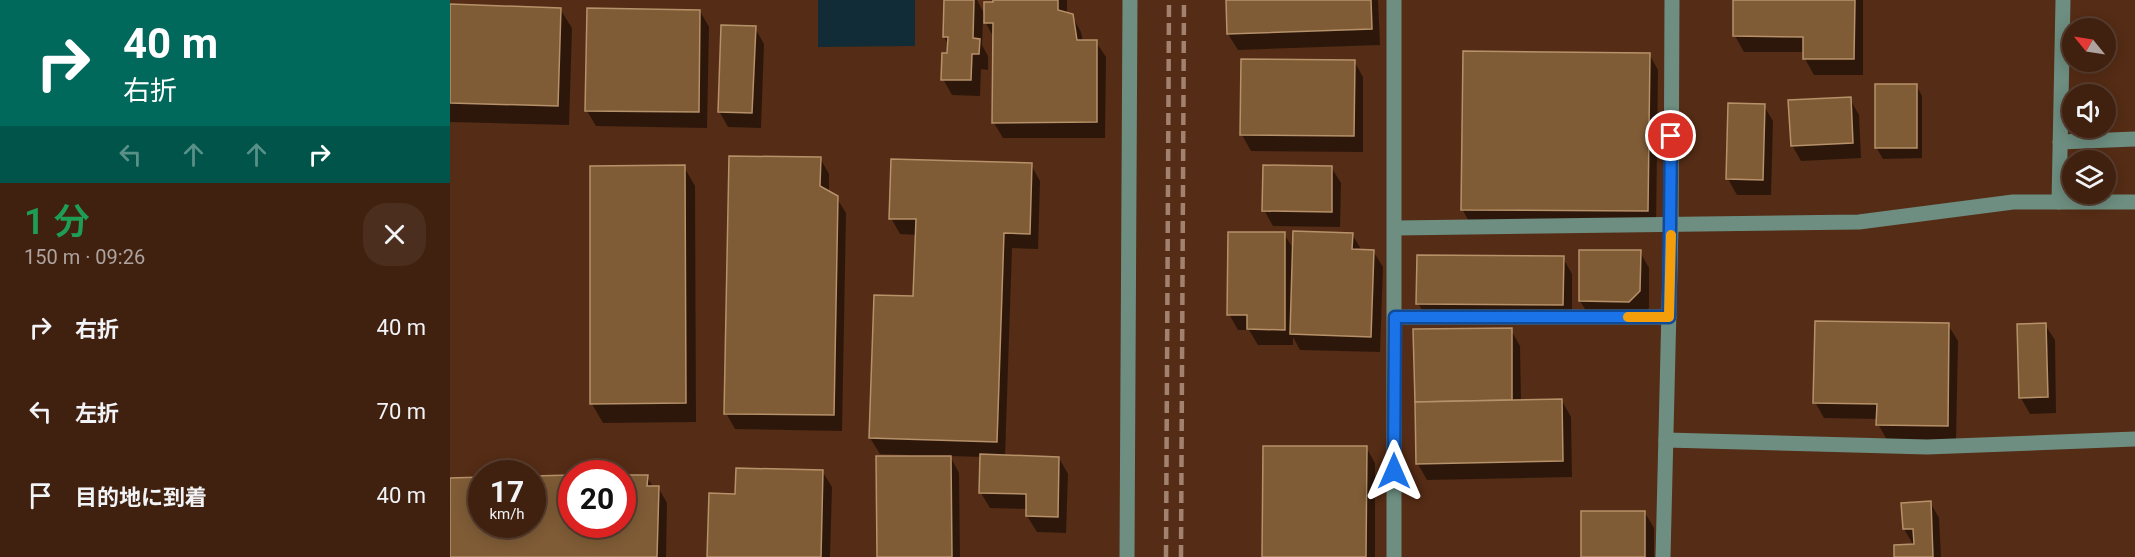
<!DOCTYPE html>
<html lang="ja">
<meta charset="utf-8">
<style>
:root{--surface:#402110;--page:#4b2e1e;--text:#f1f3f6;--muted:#aea39f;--line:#593e30}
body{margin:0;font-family:Roboto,"Noto Sans JP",sans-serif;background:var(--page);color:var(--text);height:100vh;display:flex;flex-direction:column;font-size:22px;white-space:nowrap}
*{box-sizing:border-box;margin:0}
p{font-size:20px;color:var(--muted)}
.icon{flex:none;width:33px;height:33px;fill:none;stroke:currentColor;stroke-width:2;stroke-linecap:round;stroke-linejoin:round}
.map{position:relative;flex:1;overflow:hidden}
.drawer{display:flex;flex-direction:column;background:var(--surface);width:450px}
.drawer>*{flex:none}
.guide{background:#00695c;color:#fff;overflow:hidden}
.needle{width:39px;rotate:300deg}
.controls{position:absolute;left:1612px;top:18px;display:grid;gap:12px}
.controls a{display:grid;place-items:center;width:54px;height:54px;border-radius:50%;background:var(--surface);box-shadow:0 3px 15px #0003,0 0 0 2px var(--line);font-size:30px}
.speed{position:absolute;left:18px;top:460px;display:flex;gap:12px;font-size:30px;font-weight:700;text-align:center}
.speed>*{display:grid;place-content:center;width:78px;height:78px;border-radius:50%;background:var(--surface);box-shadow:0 3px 15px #0003,0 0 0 2px var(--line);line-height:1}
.speed small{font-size:15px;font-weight:400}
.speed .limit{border:9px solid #d22;background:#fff;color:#111}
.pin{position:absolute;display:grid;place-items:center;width:51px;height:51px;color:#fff;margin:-26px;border:3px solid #fff;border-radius:50%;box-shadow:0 2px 6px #0007}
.me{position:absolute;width:66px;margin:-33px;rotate:0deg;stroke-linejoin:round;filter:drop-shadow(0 0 4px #0008)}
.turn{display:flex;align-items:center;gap:21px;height:126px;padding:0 24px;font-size:27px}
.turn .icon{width:78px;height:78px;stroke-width:2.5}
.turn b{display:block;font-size:42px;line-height:51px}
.lanes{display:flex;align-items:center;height:57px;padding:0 24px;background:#0003;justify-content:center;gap:30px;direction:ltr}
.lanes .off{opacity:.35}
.round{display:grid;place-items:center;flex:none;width:63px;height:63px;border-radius:24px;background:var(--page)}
.headline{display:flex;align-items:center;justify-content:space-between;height:102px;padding:0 24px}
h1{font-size:36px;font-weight:600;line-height:45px;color:#1e9e55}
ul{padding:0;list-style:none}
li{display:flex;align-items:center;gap:18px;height:84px;padding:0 24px}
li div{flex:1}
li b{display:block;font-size:22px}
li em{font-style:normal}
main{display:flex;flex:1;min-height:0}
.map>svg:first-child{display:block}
.water{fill:#112c37}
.shadow{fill:#0007}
.building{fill:#7f5c36;stroke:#b69169;stroke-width:1.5}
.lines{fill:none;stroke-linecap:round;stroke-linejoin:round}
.minor{stroke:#6d8e80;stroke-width:15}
.rail{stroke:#a3816f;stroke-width:4.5;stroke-dasharray:12 6;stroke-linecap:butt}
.route-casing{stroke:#114b97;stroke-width:15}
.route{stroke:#1a73e8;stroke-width:10}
.slow{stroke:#f59e0b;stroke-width:10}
</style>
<main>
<section class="drawer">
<div class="guide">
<div class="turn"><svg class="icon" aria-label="right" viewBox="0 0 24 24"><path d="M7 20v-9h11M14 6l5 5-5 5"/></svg><div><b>40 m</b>右折</div></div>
<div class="lanes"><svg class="icon off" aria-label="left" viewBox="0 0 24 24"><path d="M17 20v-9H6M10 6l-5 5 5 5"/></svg><svg class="icon off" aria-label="ahead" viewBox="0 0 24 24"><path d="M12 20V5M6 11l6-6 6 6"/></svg><svg class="icon off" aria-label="ahead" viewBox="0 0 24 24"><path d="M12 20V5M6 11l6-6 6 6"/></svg><svg class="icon" aria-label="right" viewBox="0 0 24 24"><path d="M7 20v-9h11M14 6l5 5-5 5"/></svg></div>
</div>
<div class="headline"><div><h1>1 分</h1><p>150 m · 09:26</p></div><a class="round"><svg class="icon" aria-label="close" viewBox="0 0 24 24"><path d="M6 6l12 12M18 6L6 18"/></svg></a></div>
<ul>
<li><svg class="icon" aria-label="right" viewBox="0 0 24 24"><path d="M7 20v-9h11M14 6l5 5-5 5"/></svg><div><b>右折</b></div><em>40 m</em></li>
<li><svg class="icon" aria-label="left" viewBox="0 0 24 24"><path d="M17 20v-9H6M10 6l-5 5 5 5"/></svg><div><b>左折</b></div><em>70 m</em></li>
<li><svg class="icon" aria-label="arrive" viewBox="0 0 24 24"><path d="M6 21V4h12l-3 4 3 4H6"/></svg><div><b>目的地に到着</b></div><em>40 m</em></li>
</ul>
</section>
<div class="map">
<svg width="1685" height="557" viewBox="0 0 1685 557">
<rect width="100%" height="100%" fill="#552c15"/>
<path class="water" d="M 368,0 L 465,0 L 465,46 L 368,47 Z"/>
<g class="shadow">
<path d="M 496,0 L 527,0 L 535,15 L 544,0 L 617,0 L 617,14 L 622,16 L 631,32 L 633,42 L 646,42 L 656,57 L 655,138 L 553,138 L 544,123 L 544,38 L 533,18 L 532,45 L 538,56 L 538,70 L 531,69 L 530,96 L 502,95 L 493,79 L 499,46 L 494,37 Z"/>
<path d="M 777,0 L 928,0 L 930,45 L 788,50 L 778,34 Z"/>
<path d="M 1285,0 L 1413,0 L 1413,75 L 1364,75 L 1355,59 L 1355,52 L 1294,52 L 1285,36 Z"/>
<path d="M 0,6 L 110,9 L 122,28 L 119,125 L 0,122 Z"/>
<path d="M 250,11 L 259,27 L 257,128 L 146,126 L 137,111 Z"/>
<path d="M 305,28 L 314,44 L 311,128 L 278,127 L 269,111 Z"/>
<path d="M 1199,54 L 1208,70 L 1206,227 L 1021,225 L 1012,209 Z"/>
<path d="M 792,61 L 904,61 L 913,77 L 913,152 L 801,151 L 792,135 Z"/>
<path d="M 1466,85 L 1472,96 L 1472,158 L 1433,159 L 1426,147 Z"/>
<path d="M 1400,99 L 1409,115 L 1411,158 L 1351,161 L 1342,145 Z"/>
<path d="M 1314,106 L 1323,121 L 1321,195 L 1287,195 L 1278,179 Z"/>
<path d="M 370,158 L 379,174 L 379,193 L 386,197 L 396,213 L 392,431 L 285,429 L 276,413 Z"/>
<path d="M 581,165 L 590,181 L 588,249 L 562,248 L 555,457 L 609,458 L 618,474 L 616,533 L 587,532 L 577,516 L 578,509 L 540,508 L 531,493 L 532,457 L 500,456 L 509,473 L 510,557 L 429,557 L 458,455 L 430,454 L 420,438 L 426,296 L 465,297 L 467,235 L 450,234 L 441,218 Z"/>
<path d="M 234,167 L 245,186 L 246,422 L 153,423 L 142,404 Z"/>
<path d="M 881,167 L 891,183 L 890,227 L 823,226 L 814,210 Z"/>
<path d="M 834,234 L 844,250 L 902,234 L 912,251 L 923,251 L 933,267 L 930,352 L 850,350 L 843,337 L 843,345 L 808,345 L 799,330 L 788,330 L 779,314 Z"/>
<path d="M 1131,251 L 1190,252 L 1199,268 L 1199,308 L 1189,317 L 1140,317 L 1130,301 Z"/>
<path d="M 1113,258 L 1122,274 L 1122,320 L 977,319 L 968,303 Z"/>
<path d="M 1498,325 L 1508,341 L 1506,441 L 1437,440 L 1428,424 L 1428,419 L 1374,418 L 1365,402 Z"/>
<path d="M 1595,325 L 1605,340 L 1606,413 L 1580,414 L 1571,398 Z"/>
<path d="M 1061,330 L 1070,346 L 1071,402 L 1112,401 L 1121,417 L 1122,477 L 977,480 L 968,464 L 965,331 Z"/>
<path d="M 916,447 L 925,463 L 925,557 L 814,557 Z"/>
<path d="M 372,471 L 382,487 L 380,557 L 259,557 Z"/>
<path d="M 197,477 L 203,487 L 208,487 L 217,503 L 216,557 L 0,557 L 0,480 L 32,525 L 172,525 Z"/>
<path d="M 1480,502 L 1489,518 L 1491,557 L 1446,557 L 1464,546 L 1454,529 L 1453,504 Z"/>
<path d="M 1195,513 L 1204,528 L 1204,557 L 1133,557 Z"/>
</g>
<g class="building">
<path d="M 494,0 L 524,0 L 523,38 L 530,39 L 529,54 L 522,54 L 521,80 L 491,80 L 492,53 L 497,53 L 498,37 L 493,37 Z"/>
<path d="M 543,0 L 608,0 L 608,10 L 623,14 L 627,40 L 647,40 L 647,122 L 542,123 L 543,23 L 534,23 L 534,2 L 543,2 Z"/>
<path d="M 776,0 L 921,0 L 922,29 L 777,34 Z"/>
<path d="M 1283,0 L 1405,0 L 1404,59 L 1353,59 L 1353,37 L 1283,36 Z"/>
<path d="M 0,4 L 111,8 L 108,106 L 0,103 Z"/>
<path d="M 137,8 L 250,10 L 249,112 L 135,111 Z"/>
<path d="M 271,25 L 306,26 L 302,113 L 268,112 Z"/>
<path d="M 1013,51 L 1200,53 L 1198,211 L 1011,210 Z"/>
<path d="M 791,59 L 905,60 L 904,136 L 790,135 Z"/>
<rect x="1425" y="84" width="42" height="64"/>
<path d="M 1401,97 L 1403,143 L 1341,146 L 1338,100 Z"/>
<path d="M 1278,103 L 1315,104 L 1313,180 L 1276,179 Z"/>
<path d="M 279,156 L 371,157 L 370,186 L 388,196 L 384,415 L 274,414 Z"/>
<path d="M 441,159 L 582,163 L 580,234 L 554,233 L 547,442 L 419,438 L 424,295 L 463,296 L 466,219 L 439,219 Z"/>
<path d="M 235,165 L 236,403 L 140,404 L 140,166 Z"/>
<path d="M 813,165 L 882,166 L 882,212 L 812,211 Z"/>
<path d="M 843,231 L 903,233 L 902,249 L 924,250 L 921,337 L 840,334 Z"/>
<path d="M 778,232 L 835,232 L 835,330 L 797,329 L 797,315 L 777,315 Z"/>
<path d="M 1129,250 L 1191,250 L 1190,291 L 1179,302 L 1129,301 Z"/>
<path d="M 967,255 L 1114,256 L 1113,305 L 966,304 Z"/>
<path d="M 1365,321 L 1499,323 L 1498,426 L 1426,425 L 1427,404 L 1363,403 Z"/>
<path d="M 1596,323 L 1598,397 L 1569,398 L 1567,324 Z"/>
<path d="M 1062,328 L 1062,400 L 965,402 L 963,329 Z"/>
<path d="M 1112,399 L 1113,461 L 966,464 L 965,402 Z"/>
<path d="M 813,446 L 917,446 L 916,557 L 812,557 Z"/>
<path d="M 530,454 L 609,457 L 608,517 L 576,516 L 576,494 L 529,493 Z"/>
<path d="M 426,456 L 501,456 L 502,557 L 427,557 Z"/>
<path d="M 286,468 L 373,470 L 371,557 L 257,557 L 259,493 L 285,494 Z"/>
<path d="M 122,475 L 122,525 L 172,525 L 172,475 L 198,475 L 197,486 L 209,486 L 207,557 L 0,557 L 0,478 L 32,477 L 32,525 L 82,525 L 82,476 Z"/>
<path d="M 1481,501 L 1483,557 L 1444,557 L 1444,545 L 1464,544 L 1463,529 L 1453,529 L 1451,503 Z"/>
<rect x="1131" y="511" width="64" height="46"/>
</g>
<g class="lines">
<g class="minor">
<path d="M 1610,142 L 1685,139"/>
<path d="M 1609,202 L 1613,0"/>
<path d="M 945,228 L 1409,222 L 1563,202 L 1685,202"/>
<path d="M 945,317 L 1219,317"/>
<path d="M 1216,440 L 1477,447 L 1685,439"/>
<path d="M 677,557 L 680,0"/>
<path d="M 944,557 L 944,0"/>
<path d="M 1213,557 L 1221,226 L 1222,0"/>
</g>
<g class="rail">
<path d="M 716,557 L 719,0"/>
<path d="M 731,557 L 734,0"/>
</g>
</g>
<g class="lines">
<defs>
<path id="route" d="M 944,471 L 945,317 L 1219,317 L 1221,136"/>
</defs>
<use href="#route" class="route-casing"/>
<use href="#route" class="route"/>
<path class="slow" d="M 1178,317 L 1219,317 L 1221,235"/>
</g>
</svg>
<div class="controls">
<a><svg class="needle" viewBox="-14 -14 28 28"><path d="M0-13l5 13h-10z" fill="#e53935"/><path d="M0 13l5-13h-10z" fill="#aea39f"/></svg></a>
<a><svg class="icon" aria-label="sound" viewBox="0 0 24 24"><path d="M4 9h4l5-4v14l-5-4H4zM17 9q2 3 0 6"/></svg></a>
<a><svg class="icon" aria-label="layers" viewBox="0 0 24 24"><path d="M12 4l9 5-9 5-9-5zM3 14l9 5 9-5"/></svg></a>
</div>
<div class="speed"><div>17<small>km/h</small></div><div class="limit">20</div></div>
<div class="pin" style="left:1221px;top:136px;background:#d93025"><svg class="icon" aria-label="arrive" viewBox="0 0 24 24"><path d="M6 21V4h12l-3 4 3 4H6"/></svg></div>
<svg class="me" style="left:944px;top:471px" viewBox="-20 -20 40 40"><path d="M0-17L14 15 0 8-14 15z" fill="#1a73e8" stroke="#fff" stroke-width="4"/></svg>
</div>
</main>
